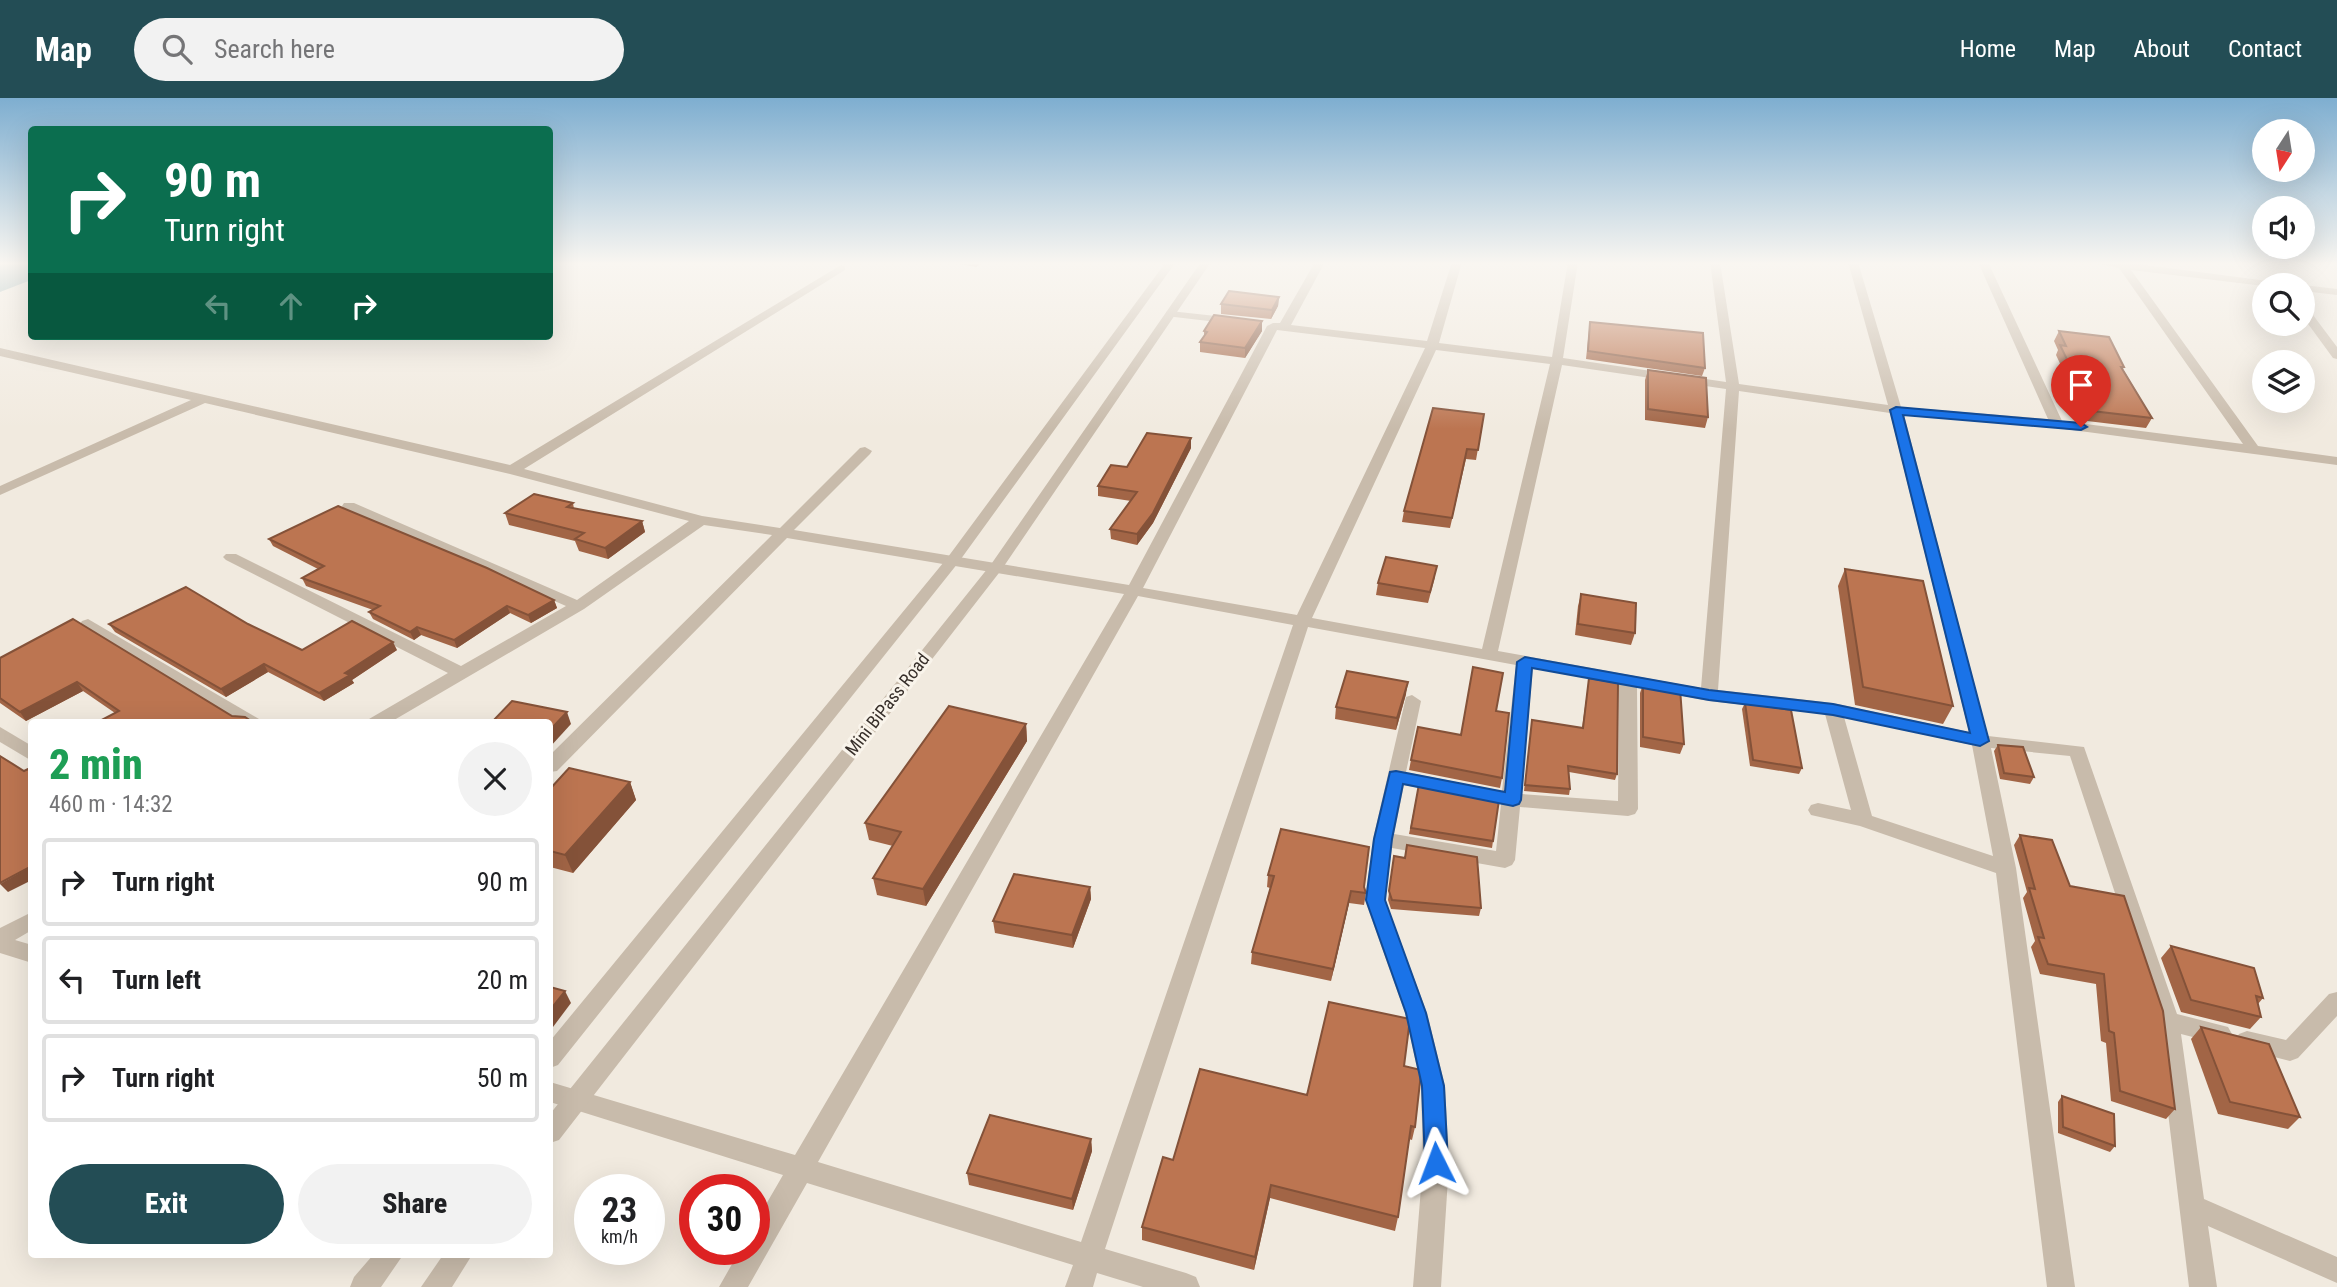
<!DOCTYPE html>
<meta charset="utf-8">
<style>
:root{--surface:#fff;--page:#f2f2f2;--text:#202124;--muted:#757577;--line:#e0e0e0;--accent:#234d55}
body{margin:0;font-family:"Roboto Condensed",sans-serif;background:var(--page);color:var(--text);height:100vh;display:flex;flex-direction:column;font-size:26px;white-space:nowrap}
*{box-sizing:border-box;margin:0}
p{font-size:23px;color:var(--muted)}
.icon{flex:none;width:38px;height:38px;fill:none;stroke:currentColor;stroke-width:2;stroke-linecap:round;stroke-linejoin:round}
.map{position:relative;flex:1;overflow:hidden}
.side{position:absolute;left:28px;top:621px;width:525px;height:539px;display:flex;flex-direction:column;background:var(--surface);border-radius:7px;box-shadow:0 7px 28px #0002}
.side>*{flex:none}
.banner{position:absolute;left:28px;top:28px;width:525px;height:214px;border-radius:7px;box-shadow:0 7px 28px #0002;background:#0b6e4f;color:#fff;overflow:hidden}
.needle{width:46px;rotate:192deg}
.fabs{position:absolute;left:2252px;top:21px;display:grid;gap:14px}
.fabs a{display:grid;place-items:center;width:63px;height:63px;border-radius:50%;background:var(--surface);box-shadow:0 7px 28px #0002;font-size:35px}
.speed{position:absolute;left:574px;top:1076px;display:flex;gap:14px;font-size:35px;font-weight:700;text-align:center}
.speed>*{display:grid;place-content:center;width:91px;height:91px;border-radius:50%;background:var(--surface);box-shadow:0 7px 28px #0002;line-height:1}
.speed small{font-size:18px;font-weight:400}
.speed .limit{border:10px solid #d22;background:#fff;color:#111}
.pin{position:absolute;display:grid;place-items:center;width:60px;height:60px;color:#fff;margin:-72px -30px;border-radius:50% 50% 50% 0;rotate:-45deg;box-shadow:0 0 7px #0007}
.pin .icon{rotate:45deg}
.me{position:absolute;width:77px;margin:-38px;rotate:357deg;stroke-linejoin:round;filter:drop-shadow(0 0 5px #0008)}
.turn{display:flex;align-items:center;gap:24px;height:147px;padding:0 21px;font-size:32px}
.turn .icon{width:91px;height:91px;stroke-width:2.5}
.turn b{display:block;font-size:49px;line-height:60px}
.lanes{display:flex;align-items:center;height:66px;padding:0 21px;background:#0003;justify-content:center;gap:35px;direction:ltr}
.lanes .off{opacity:.35}
.round{display:grid;place-items:center;flex:none;width:74px;height:74px;border-radius:37px;background:var(--page)}
.summary{display:flex;align-items:center;justify-content:space-between;height:119px;padding:0 21px}
h1{font-size:42px;font-weight:800;line-height:52px;color:#1e9e55}
.primary-button{display:flex;gap:14px;margin-top:auto;padding:14px 21px}
.primary-button a{flex:1;height:80px;border-radius:42px;background:var(--accent);color:#fff;font-size:28px;font-weight:800;line-height:80px;text-align:center}
.primary-button a+a{background:var(--page);color:var(--text)}
ul{padding:0;list-style:none}
li{display:flex;align-items:center;gap:21px;height:88px;margin:0 14px 10px;padding:0 7px;border:4px solid var(--line);border-radius:7px}
li div{flex:1}
li b{display:block;font-size:26px}
li em{font-style:normal}
header{display:flex;align-items:center;gap:42px;box-sizing:border-box;height:98px;padding:0 35px;background:var(--accent);color:#fff}
header strong{font-size:33px}
nav{display:flex;gap:38px;margin-inline-start:auto;font-size:24px}
.search{width:490px;height:63px;background:var(--page);display:flex;align-items:center;gap:18px;box-sizing:border-box;padding:0 24px;border-radius:38px;color:var(--muted);font-size:26px}
.map>svg:first-child{display:block}
.water{fill:#80a6ac}
.lines{fill:none;stroke-linecap:round;stroke-linejoin:round}
.minor{fill:#c8bbab;fill-rule:evenodd}
.tertiary{fill:#c8bbab;fill-rule:evenodd}
.wall{fill:#a26546}
.shaded-wall{fill:#845239}
.building{fill:#bc7551;stroke:#845239;stroke-width:2}
.route{fill:#1a73e8;stroke:#114b97;stroke-width:2}
.labels{text-anchor:middle;dominant-baseline:central;stroke-width:6;stroke-linejoin:round;paint-order:stroke}
.street-label{font-size:18px;fill:#372f2a;stroke:#f9f4eb}
</style>
<header>
<strong>Map</strong>
<div class="search"><svg class="icon" aria-label="search" viewBox="0 0 24 24"><circle cx="10" cy="10" r="6"/><path d="M15 15l6 6"/></svg>Search here</div>
<nav><a>Home</a><a>Map</a><a>About</a><a>Contact</a></nav>
</header>
<div class="map">
<svg width="2337" height="1189" viewBox="0 0 2337 1189">
<rect width="100%" height="100%" fill="#f1eadf"/>
<path class="water" d="M 0,164 L 31,164 L 31,182 L 0,194 Z"/>
<g class="lines">
<g class="minor">
<path d="M 1315,164 L 1325,164 L 1291,227 L 1427,243 L 1452,164 L 1462,164 L 1439,245 L 1552,259 L 1568,164 L 1578,164 L 1563,260 L 1726,284 L 1710,164 L 1720,164 L 1739,286 L 1888,307 L 1848,164 L 1858,164 L 1901,309 L 2048,321 L 1978,164 L 1988,164 L 2062,323 L 2243,346 L 2119,170 L 2091,164 L 2122,164 L 2283,185 L 2284,187 L 2264,188 L 2131,172 L 2258,348 L 2337,359 L 2337,367 L 2057,330 L 1904,317 L 1988,638 L 2084,649 L 2177,916 L 2228,929 L 2232,936 L 2228,943 L 2220,946 L 2181,936 L 2204,1101 L 2337,1159 L 2337,1185 L 2208,1128 L 2217,1189 L 2189,1189 L 2157,923 L 2070,658 L 1991,650 L 2016,770 L 2075,1189 L 2047,1189 L 1996,775 L 1860,728 L 1811,717 L 1808,712 L 1811,707 L 1818,705 L 1851,712 L 1825,616 L 1709,603 L 1637,589 L 1638,711 L 1635,716 L 1628,718 L 1520,709 L 1515,762 L 1512,767 L 1505,770 L 1392,750 L 1385,802 L 1427,915 L 1445,988 L 1449,1065 L 1441,1189 L 1413,1189 L 1423,1065 L 1421,988 L 1405,915 L 1365,802 L 1373,741 L 1406,599 L 1412,597 L 1421,603 L 1406,674 L 1502,693 L 1516,567 L 1308,529 L 1105,1151 L 1186,1175 L 1196,1179 L 1200,1189 L 1143,1189 L 1097,1175 L 1093,1189 L 1065,1189 L 1073,1167 L 807,1085 L 748,1189 L 719,1189 L 740,1152 L 754,1152 L 754,1127 L 783,1077 L 550,1004 L 550,984 L 795,1057 L 1124,496 L 787,440 L 557,673 L 550,674 L 550,657 L 772,437 L 704,427 L 584,511 L 389,625 L 366,625 L 369,621 L 448,575 L 226,462 L 223,459 L 226,456 L 236,456 L 461,568 L 566,508 L 344,411 L 342,408 L 344,405 L 354,405 L 577,502 L 689,423 L 510,376 L 205,305 L 0,397 L 0,388 L 191,302 L 0,258 L 0,250 L 510,367 L 841,167 L 845,168 L 845,172 L 524,371 L 702,418 L 780,430 L 860,350 L 865,349 L 872,353 L 870,356 L 794,432 L 1129,487 L 1267,228 L 1273,225 L 1280,225 ZM 1277,232 L 1425,250 L 1297,517 L 1143,490 ZM 1436,252 L 1550,266 L 1482,551 L 1312,520 ZM 1562,267 L 1726,291 L 1701,590 L 1498,553 ZM 1739,293 L 1890,315 L 1969,634 L 1833,605 L 1718,592 ZM 1138,498 L 1293,527 L 1081,1144 L 818,1064 ZM 1533,570 L 1619,586 L 1618,703 L 1521,696 ZM 1844,619 L 1972,647 L 1993,758 L 1872,718 ZM 1404,687 L 1501,706 L 1496,753 L 1394,736 Z"/>
<path d="M 2301,187 L 2303,187 L 2337,191 L 2337,197 L 2303,193 Z"/>
<path d="M 2303,208 L 2307,209 L 2337,249 L 2337,261 L 2333,260 L 2303,219 Z"/>
<path d="M 1170,213 L 1234,220 L 1240,223 L 1234,226 L 1166,218 L 1166,214 Z"/>
<path d="M 88,521 L 259,621 L 262,625 L 239,625 L 82,529 L 80,526 L 82,523 Z"/>
<path d="M 0,629 L 32,648 L 32,663 L 0,644 Z"/>
<path d="M 32,814 L 32,832 L 15,842 L 32,847 L 32,865 L 0,855 L 0,830 Z"/>
<path d="M 2337,894 L 2337,918 L 2298,960 L 2290,963 L 2239,950 L 2235,943 L 2239,936 L 2247,933 L 2286,942 L 2329,896 Z"/>
</g>
<g class="tertiary">
<path d="M 1166,164 L 1176,164 L 958,465 L 558,967 L 550,970 L 550,943 L 948,459 Z"/>
<path d="M 1201,164 L 1211,164 L 1002,471 L 559,1042 L 550,1045 L 550,1016 L 992,465 Z"/>
<path d="M 373,1157 L 403,1157 L 381,1189 L 350,1189 L 354,1179 Z"/>
<path d="M 443,1157 L 472,1157 L 452,1189 L 421,1189 Z"/>
</g>
</g>
<g class="wall">
<path d="M 949,164 L 983,164 L 976,169 Z"/>
<path d="M 1279,199 L 1278,208 L 1271,221 L 1221,216 L 1221,206 Z"/>
<path d="M 1590,224 L 1705,270 L 1702,278 L 1586,261 L 1589,232 Z"/>
<path d="M 1204,233 L 1262,233 L 1245,260 L 1200,254 L 1200,244 L 1204,239 Z"/>
<path d="M 2059,233 L 2124,269 L 2123,271 L 2152,320 L 2146,330 L 2087,323 L 2056,257 L 2058,252 L 2054,243 Z"/>
<path d="M 1648,272 L 1708,319 L 1705,330 L 1645,322 L 1645,282 Z"/>
<path d="M 1484,316 L 1476,362 L 1466,361 L 1450,430 L 1402,424 L 1404,413 Z"/>
<path d="M 1191,350 L 1153,425 L 1137,447 L 1111,441 L 1110,431 L 1131,403 L 1098,398 L 1098,388 L 1127,369 Z"/>
<path d="M 573,405 L 574,411 L 642,423 L 645,434 L 608,461 L 579,453 L 575,443 L 509,427 L 505,415 Z"/>
<path d="M 269,441 L 554,502 L 557,510 L 531,525 L 510,515 L 457,550 L 421,537 L 414,542 L 373,521 L 369,514 L 373,512 L 306,488 L 302,480 L 318,471 L 273,448 Z"/>
<path d="M 1845,471 L 1953,608 L 1943,626 L 1855,607 L 1838,488 Z"/>
<path d="M 1435,479 L 1428,505 L 1376,497 L 1378,485 Z"/>
<path d="M 1581,496 L 1635,535 L 1631,547 L 1575,537 L 1578,508 Z"/>
<path d="M 109,526 L 248,526 L 302,552 L 397,552 L 352,582 L 354,585 L 324,603 L 268,574 L 226,599 L 115,534 Z"/>
<path d="M 0,560 L 232,618 L 115,615 L 83,593 L 26,623 L 0,605 Z"/>
<path d="M 1589,580 L 1617,676 L 1615,682 L 1569,674 L 1570,691 L 1569,697 L 1524,693 L 1532,622 L 1582,630 Z"/>
<path d="M 1650,584 L 1684,646 L 1680,656 L 1640,649 L 1640,595 L 1643,586 L 1649,587 Z"/>
<path d="M 1406,596 L 1396,632 L 1335,621 L 1336,609 Z"/>
<path d="M 1745,605 L 1802,670 L 1799,676 L 1750,668 L 1742,611 Z"/>
<path d="M 1496,613 L 1502,680 L 1500,690 L 1409,672 L 1411,662 L 1461,636 Z"/>
<path d="M 1026,626 L 1027,643 L 926,808 L 877,797 L 873,780 L 893,748 L 869,742 L 865,725 Z"/>
<path d="M 1998,647 L 2034,679 L 2030,686 L 2000,681 L 1994,653 Z"/>
<path d="M 630,684 L 636,702 L 573,775 L 550,769 L 550,691 Z"/>
<path d="M 1419,686 L 1493,743 L 1492,750 L 1409,736 Z"/>
<path d="M 2020,737 L 2070,788 L 2175,1011 L 2166,1021 L 2111,1003 L 2106,945 L 2101,943 L 2096,886 L 2040,876 L 2031,849 L 2035,843 L 2023,800 L 2027,794 L 2014,747 Z"/>
<path d="M 1394,758 L 1481,810 L 1479,818 L 1391,811 L 1388,802 Z"/>
<path d="M 1268,777 L 1364,789 L 1366,795 L 1364,807 L 1349,805 L 1331,883 L 1251,866 L 1252,854 L 1270,790 L 1267,789 Z"/>
<path d="M 1090,789 L 1091,801 L 1073,850 L 995,835 L 993,823 Z"/>
<path d="M 2171,848 L 2263,900 L 2258,906 L 2261,919 L 2250,931 L 2181,914 L 2161,860 Z"/>
<path d="M 2201,929 L 2300,1019 L 2288,1031 L 2218,1016 L 2191,941 Z"/>
<path d="M 1404,968 L 1415,1029 L 1412,1042 L 1409,1041 L 1398,1119 L 1395,1133 L 1270,1100 L 1254,1172 L 1142,1142 L 1142,1129 L 1307,997 Z"/>
<path d="M 2062,998 L 2115,1048 L 2110,1054 L 2058,1035 L 2058,1004 Z"/>
<path d="M 1091,1041 L 1092,1053 L 1073,1112 L 969,1087 L 967,1075 Z"/>
</g>
<g class="shaded-wall">
<path d="M 975,164 L 983,164 L 976,169 Z"/>
<path d="M 1279,199 L 1278,208 L 1271,221 L 1272,212 Z"/>
<path d="M 1262,223 L 1262,233 L 1245,260 L 1245,250 Z"/>
<path d="M 1191,340 L 1191,350 L 1153,425 L 1137,447 L 1137,436 Z"/>
<path d="M 642,423 L 645,434 L 608,461 L 605,450 Z"/>
<path d="M 554,502 L 557,510 L 531,525 L 528,517 Z"/>
<path d="M 507,508 L 510,515 L 457,550 L 454,542 Z"/>
<path d="M 417,529 L 421,537 L 414,542 L 410,534 Z"/>
<path d="M 393,544 L 397,552 L 352,582 L 354,585 L 324,603 L 319,595 L 345,575 Z"/>
<path d="M 264,566 L 268,574 L 226,599 L 221,591 Z"/>
<path d="M 77,584 L 83,593 L 26,623 L 20,614 Z"/>
<path d="M 1408,584 L 1406,596 L 1396,632 L 1397,620 Z"/>
<path d="M 567,614 L 571,626 L 550,649 L 550,632 Z"/>
<path d="M 1026,626 L 1027,643 L 926,808 L 923,791 Z"/>
<path d="M 630,684 L 636,702 L 573,775 L 565,757 Z"/>
<path d="M 32,768 L 32,782 L 8,794 L 0,786 Z"/>
<path d="M 1090,789 L 1091,801 L 1073,850 L 1072,837 Z"/>
<path d="M 1351,793 L 1349,805 L 1331,883 L 1333,871 Z"/>
<path d="M 565,893 L 571,905 L 550,933 L 550,912 Z"/>
<path d="M 1091,1041 L 1092,1053 L 1073,1112 L 1072,1101 Z"/>
<path d="M 1271,1087 L 1270,1100 L 1254,1172 L 1255,1159 Z"/>
</g>
<g class="building">
<path d="M 1229,193 L 1279,199 L 1272,212 L 1221,206 Z"/>
<path d="M 1214,217 L 1262,223 L 1245,250 L 1200,244 L 1207,234 L 1204,233 Z"/>
<path d="M 1590,224 L 1703,235 L 1705,270 L 1588,253 Z"/>
<path d="M 2059,233 L 2109,239 L 2124,269 L 2121,269 L 2152,320 L 2092,313 L 2060,247 L 2066,248 Z"/>
<path d="M 1648,272 L 1706,280 L 1708,319 L 1648,311 Z"/>
<path d="M 1433,310 L 1484,316 L 1478,352 L 1467,351 L 1452,420 L 1404,413 Z"/>
<path d="M 1147,335 L 1191,340 L 1153,415 L 1137,436 L 1110,431 L 1137,394 L 1098,388 L 1111,367 L 1127,369 Z"/>
<path d="M 534,396 L 573,405 L 567,409 L 642,423 L 605,450 L 575,441 L 584,435 L 505,415 Z"/>
<path d="M 338,408 L 487,470 L 554,502 L 528,517 L 507,508 L 454,542 L 417,529 L 410,534 L 369,514 L 380,508 L 302,480 L 324,468 L 269,441 Z"/>
<path d="M 1386,459 L 1437,468 L 1430,494 L 1378,485 Z"/>
<path d="M 1845,471 L 1923,483 L 1953,608 L 1863,589 Z"/>
<path d="M 186,489 L 248,526 L 302,552 L 352,523 L 393,544 L 345,575 L 350,577 L 319,595 L 264,566 L 221,591 L 109,526 Z"/>
<path d="M 1581,496 L 1636,505 L 1635,535 L 1578,526 Z"/>
<path d="M 73,521 L 232,618 L 245,619 L 254,625 L 96,625 L 119,613 L 77,584 L 20,614 L 0,600 L 0,560 Z"/>
<path d="M 1473,569 L 1503,575 L 1496,613 L 1509,615 L 1502,680 L 1411,662 L 1418,629 L 1461,637 Z"/>
<path d="M 1347,573 L 1408,584 L 1397,620 L 1336,609 Z"/>
<path d="M 1589,580 L 1618,585 L 1617,676 L 1568,668 L 1570,691 L 1525,687 L 1532,622 L 1583,630 Z"/>
<path d="M 1650,584 L 1680,590 L 1684,646 L 1643,639 L 1643,586 L 1650,587 Z"/>
<path d="M 512,603 L 567,614 L 550,632 L 550,625 L 491,625 Z"/>
<path d="M 1745,605 L 1791,612 L 1802,670 L 1753,662 Z"/>
<path d="M 949,608 L 1026,626 L 923,791 L 873,780 L 901,734 L 865,725 Z"/>
<path d="M 1998,647 L 2023,649 L 2034,679 L 2004,675 Z"/>
<path d="M 0,658 L 24,673 L 28,671 L 32,675 L 32,768 L 0,785 Z"/>
<path d="M 569,670 L 630,684 L 565,757 L 550,753 L 550,691 Z"/>
<path d="M 1419,686 L 1499,702 L 1493,743 L 1411,730 Z"/>
<path d="M 1281,731 L 1369,749 L 1364,789 L 1366,795 L 1351,793 L 1333,871 L 1252,854 L 1274,778 L 1268,777 Z"/>
<path d="M 2020,737 L 2052,742 L 2070,788 L 2124,798 L 2163,913 L 2175,1011 L 2120,993 L 2114,935 L 2109,933 L 2104,876 L 2048,866 L 2038,839 L 2044,840 L 2029,790 L 2035,791 Z"/>
<path d="M 1407,747 L 1477,759 L 1481,810 L 1392,802 L 1389,793 L 1394,758 L 1405,760 Z"/>
<path d="M 1014,776 L 1090,789 L 1072,837 L 993,823 Z"/>
<path d="M 2171,848 L 2254,870 L 2263,900 L 2256,898 L 2261,919 L 2191,902 Z"/>
<path d="M 550,889 L 565,893 L 550,912 Z"/>
<path d="M 1329,904 L 1410,921 L 1404,968 L 1421,972 L 1421,975 L 1415,1029 L 1411,1028 L 1398,1119 L 1271,1087 L 1255,1159 L 1142,1129 L 1163,1059 L 1173,1062 L 1200,971 L 1307,997 Z"/>
<path d="M 2201,929 L 2269,946 L 2300,1019 L 2230,1004 Z"/>
<path d="M 2062,998 L 2114,1016 L 2115,1048 L 2063,1029 Z"/>
<path d="M 990,1017 L 1091,1041 L 1072,1101 L 967,1075 Z"/>
</g>
<linearGradient id="sky" x2="0" y2="1"><stop stop-color="#7eaed0"/><stop offset="0.5" stop-color="#f9f6f1"/><stop offset="1" stop-color="#f9f6f1" stop-opacity="0"/></linearGradient>
<rect width="2337" height="331" fill="url(#sky)"/>
<path class="route" d="M 1896,309 L 2081,325 L 2087,329 L 2081,332 L 1903,317 L 1989,643 L 1980,648 L 1833,617 L 1709,602 L 1532,570 L 1521,702 L 1519,706 L 1513,708 L 1403,686 L 1392,741 L 1385,802 L 1426,915 L 1444,988 L 1448,1065 L 1444,1072 L 1436,1075 L 1428,1072 L 1425,1065 L 1422,988 L 1406,915 L 1366,802 L 1374,741 L 1390,674 L 1396,673 L 1505,694 L 1517,564 L 1525,559 L 1709,592 L 1833,606 L 1970,635 L 1890,312 Z"/>
<g class="labels">
<g class="street-label">
<text transform="translate(887 606) rotate(-52)">Mini BiPass Road</text>
</g>
</g>
</svg>
<div class="fabs">
<a><svg class="needle" viewBox="-14 -14 28 28"><path d="M0-13l5 13h-10z" fill="#e53935"/><path d="M0 13l5-13h-10z" fill="#757577"/></svg></a>
<a><svg class="icon" aria-label="sound" viewBox="0 0 24 24"><path d="M4 9h4l5-4v14l-5-4H4zM17 9q2 3 0 6"/></svg></a>
<a><svg class="icon" aria-label="search" viewBox="0 0 24 24"><circle cx="10" cy="10" r="6"/><path d="M15 15l6 6"/></svg></a>
<a><svg class="icon" aria-label="layers" viewBox="0 0 24 24"><path d="M12 4l9 5-9 5-9-5zM3 14l9 5 9-5"/></svg></a>
</div>
<div class="speed"><div>23<small>km/h</small></div><div class="limit">30</div></div>
<div class="pin" style="left:2081px;top:329px;background:#d93025"><svg class="icon" aria-label="arrive" viewBox="0 0 24 24"><path d="M6 21V4h12l-3 4 3 4H6"/></svg></div>
<svg class="me" style="left:1436px;top:1065px" viewBox="-20 -20 40 40"><path d="M0-17L14 15 0 8-14 15z" fill="#1a73e8" stroke="#fff" stroke-width="4"/></svg>
<div class="banner">
<div class="turn"><svg class="icon" aria-label="right" viewBox="0 0 24 24"><path d="M7 20v-9h11M14 6l5 5-5 5"/></svg><div><b>90 m</b>Turn right</div></div>
<div class="lanes"><svg class="icon off" aria-label="left" viewBox="0 0 24 24"><path d="M17 20v-9H6M10 6l-5 5 5 5"/></svg><svg class="icon off" aria-label="ahead" viewBox="0 0 24 24"><path d="M12 20V5M6 11l6-6 6 6"/></svg><svg class="icon" aria-label="right" viewBox="0 0 24 24"><path d="M7 20v-9h11M14 6l5 5-5 5"/></svg></div>
</div>
<section class="side">
<div class="summary"><div><h1>2 min</h1><p>460 m · 14:32</p></div><a class="round"><svg class="icon" aria-label="close" viewBox="0 0 24 24"><path d="M6 6l12 12M18 6L6 18"/></svg></a></div>
<ul>
<li><svg class="icon" aria-label="right" viewBox="0 0 24 24"><path d="M7 20v-9h11M14 6l5 5-5 5"/></svg><div><b>Turn right</b></div><em>90 m</em></li>
<li><svg class="icon" aria-label="left" viewBox="0 0 24 24"><path d="M17 20v-9H6M10 6l-5 5 5 5"/></svg><div><b>Turn left</b></div><em>20 m</em></li>
<li><svg class="icon" aria-label="right" viewBox="0 0 24 24"><path d="M7 20v-9h11M14 6l5 5-5 5"/></svg><div><b>Turn right</b></div><em>50 m</em></li>
</ul>
<div class="primary-button"><a>Exit</a><a>Share</a></div>
</section>
</div>
